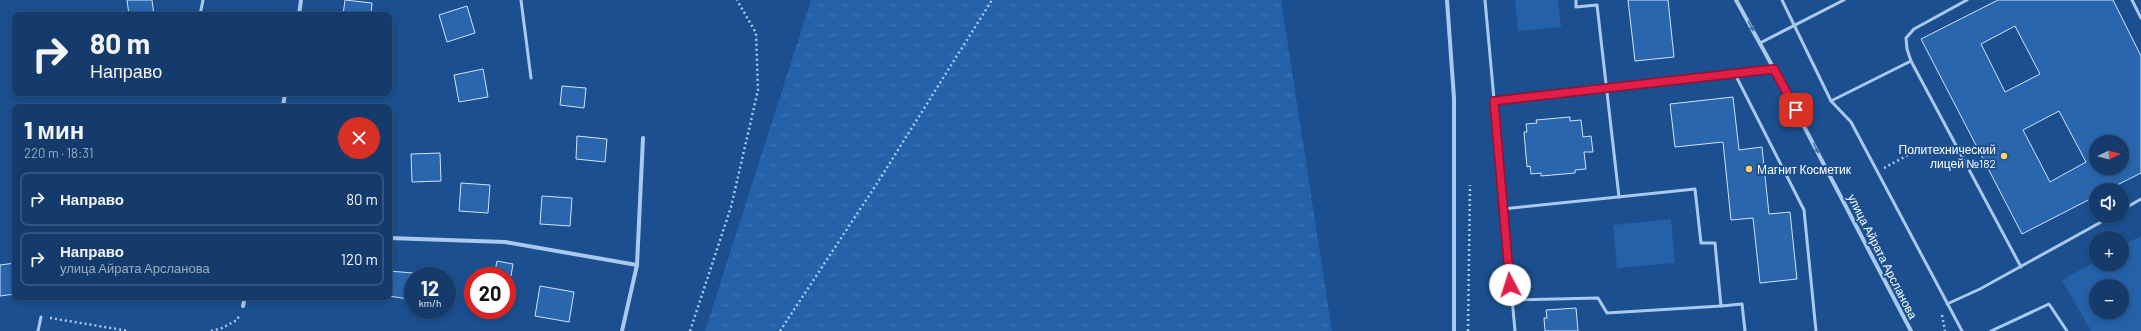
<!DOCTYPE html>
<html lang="ru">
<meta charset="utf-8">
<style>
:root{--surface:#143b6b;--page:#214673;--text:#f1f3f6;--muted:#9dadc1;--line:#33557e}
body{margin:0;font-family:Barlow,sans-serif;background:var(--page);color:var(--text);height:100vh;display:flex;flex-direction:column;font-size:15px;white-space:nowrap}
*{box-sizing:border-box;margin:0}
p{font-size:13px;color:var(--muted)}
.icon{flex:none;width:22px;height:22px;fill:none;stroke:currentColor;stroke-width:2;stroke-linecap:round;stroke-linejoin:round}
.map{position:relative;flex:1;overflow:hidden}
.panel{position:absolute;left:12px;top:104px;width:380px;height:196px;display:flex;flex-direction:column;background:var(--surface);border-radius:8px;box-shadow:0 2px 6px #0003,0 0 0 1px var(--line)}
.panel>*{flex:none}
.banner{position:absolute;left:12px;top:12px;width:380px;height:84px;border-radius:8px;box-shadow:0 2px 6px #0003,0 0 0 1px var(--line);background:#143b6b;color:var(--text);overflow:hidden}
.needle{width:26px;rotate:84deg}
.tools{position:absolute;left:2089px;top:135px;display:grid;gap:8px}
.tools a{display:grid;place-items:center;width:40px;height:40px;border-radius:50%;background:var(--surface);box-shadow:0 2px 6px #0003,0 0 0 1px var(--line);font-size:20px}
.speed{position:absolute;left:404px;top:267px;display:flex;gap:8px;font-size:20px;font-weight:700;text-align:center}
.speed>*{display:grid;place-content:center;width:52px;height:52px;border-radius:50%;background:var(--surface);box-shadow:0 2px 6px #0003,0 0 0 1px var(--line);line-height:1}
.speed small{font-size:10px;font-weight:400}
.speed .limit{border:6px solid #d22;background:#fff;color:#111}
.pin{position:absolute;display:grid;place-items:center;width:34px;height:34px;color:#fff;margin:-17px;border-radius:8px;box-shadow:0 2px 6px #0006}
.me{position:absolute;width:44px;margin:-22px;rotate:355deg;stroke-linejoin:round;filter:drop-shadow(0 0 3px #0008)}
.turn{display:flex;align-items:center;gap:14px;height:84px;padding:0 12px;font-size:18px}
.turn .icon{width:52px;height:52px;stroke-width:2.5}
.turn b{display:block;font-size:28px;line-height:34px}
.round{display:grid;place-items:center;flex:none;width:42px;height:42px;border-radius:21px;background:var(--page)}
.head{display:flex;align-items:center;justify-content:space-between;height:68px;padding:0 12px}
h1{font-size:24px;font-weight:800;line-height:30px}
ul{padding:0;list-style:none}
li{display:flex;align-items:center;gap:12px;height:54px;margin:0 8px 6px;padding:0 4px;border:2px solid var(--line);border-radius:8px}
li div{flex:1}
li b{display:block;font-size:15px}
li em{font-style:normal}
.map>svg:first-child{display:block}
.grass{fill:url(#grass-tufts)}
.park{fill:#2461a8;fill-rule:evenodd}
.building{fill:#2a66ad;stroke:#cfe3fa;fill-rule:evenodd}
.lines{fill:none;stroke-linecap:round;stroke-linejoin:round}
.path{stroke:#a9c9ee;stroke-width:2.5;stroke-dasharray:2 3;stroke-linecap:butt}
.service{stroke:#a9c9ee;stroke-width:3}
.minor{stroke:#a9c9ee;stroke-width:4}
.oneway{fill:#4674ac}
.route-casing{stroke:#92132f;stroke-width:10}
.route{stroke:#e11d48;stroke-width:7}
.poi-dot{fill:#ffd166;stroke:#1b4f8f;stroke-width:1.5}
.labels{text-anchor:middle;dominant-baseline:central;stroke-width:4;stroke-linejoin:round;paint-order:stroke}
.poi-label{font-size:12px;fill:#fff;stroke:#1b4f8f;text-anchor:end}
.street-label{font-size:12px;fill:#fff;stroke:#1b4f8f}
</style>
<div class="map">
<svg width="2141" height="331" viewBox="0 0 2141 331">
<defs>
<pattern id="grass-tufts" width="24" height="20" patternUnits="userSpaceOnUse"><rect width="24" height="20" fill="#2461a8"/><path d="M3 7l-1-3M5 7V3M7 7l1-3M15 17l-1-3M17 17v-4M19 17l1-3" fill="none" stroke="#4579b5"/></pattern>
</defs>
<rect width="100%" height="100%" fill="#1b4f8f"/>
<path class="grass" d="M 811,0 L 1281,0 L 1332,331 L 705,331 Z"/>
<g class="park">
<path d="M 1515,0 L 1558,0 L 1561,27 L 1518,31 Z"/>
<path d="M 1671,219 L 1675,263 L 1617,268 L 1613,225 Z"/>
<path d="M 2141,236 L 2141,331 L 2091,331 L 2062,280 L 2096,261 L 2096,264 L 2122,264 L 2122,246 ZM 2096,286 L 2122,286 L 2122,312 L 2096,312 Z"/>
</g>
<g class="building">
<path d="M 127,0 L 152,0 L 154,15 L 129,15 Z"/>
<path d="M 345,0 L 372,3 L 371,15 L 343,15 Z"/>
<path d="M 1628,0 L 1668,0 L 1674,57 L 1635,61 Z"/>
<path d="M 1998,0 L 2113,0 L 2141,56 L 2141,173 L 2107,190 L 2096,190 L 2096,196 L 2022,234 L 1921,39 ZM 2015,26 L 2040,74 L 2005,92 L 1981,44 ZM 2059,111 L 2086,162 L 2050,182 L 2023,130 ZM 2096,142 L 2122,142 L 2122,168 L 2096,168 Z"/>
<path d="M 467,6 L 475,33 L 447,42 L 439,15 Z"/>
<path d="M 483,69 L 488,97 L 459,102 L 454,75 Z"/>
<path d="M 562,86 L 586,88 L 584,108 L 560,105 Z"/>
<path d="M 1733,97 L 1739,150 L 1762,147 L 1769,214 L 1790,212 L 1797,279 L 1760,283 L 1753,218 L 1731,220 L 1723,142 L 1675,147 L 1670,104 Z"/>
<path d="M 1570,117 L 1570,121 L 1581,120 L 1583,137 L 1591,136 L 1593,152 L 1584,152 L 1586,169 L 1575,170 L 1575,173 L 1541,176 L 1541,173 L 1531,174 L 1530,166 L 1527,167 L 1524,132 L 1527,132 L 1526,124 L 1537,123 L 1536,120 Z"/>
<path d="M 577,136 L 607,139 L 605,162 L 576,159 Z"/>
<path d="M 440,153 L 441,181 L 412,182 L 411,154 Z"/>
<path d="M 461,183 L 490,185 L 488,213 L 459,211 Z"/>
<path d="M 542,196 L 572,198 L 570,226 L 540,224 Z"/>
<path d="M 497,261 L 513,264 L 511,276 L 494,276 Z"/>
<path d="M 15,263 L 15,294 L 0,296 L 0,265 Z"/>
<path d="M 389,271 L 413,273 L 413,300 L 389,296 Z"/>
<path d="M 540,286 L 574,292 L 569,322 L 535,316 Z"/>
<path d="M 1576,308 L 1578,331 L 1545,331 L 1544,318 L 1547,318 L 1546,310 Z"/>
</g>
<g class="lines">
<g class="path">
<path d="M 1884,168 L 1910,154"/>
<path d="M 1942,315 L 1945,331"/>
<path d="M 50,318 L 129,331"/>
<path d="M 211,331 L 222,328 L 237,320 L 240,314"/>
<path d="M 690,331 L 731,207 L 758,90 L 756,33 L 737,0"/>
<path d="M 780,331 L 876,185 L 992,0"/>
<path d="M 1468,331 L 1470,185"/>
</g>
<g class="service">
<path d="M 521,0 L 531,78"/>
<path d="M 1485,0 L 1515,331"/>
<path d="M 1576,0 L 1576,7 L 1597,5 L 1619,197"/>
<path d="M 1782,0 L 1831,101 L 1851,122 L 1962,331"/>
<path d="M 2132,0 L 2141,18"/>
<path d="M 200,15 L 203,0"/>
<path d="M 1760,43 L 1844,0"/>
<path d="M 1911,61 L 2021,267"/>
<path d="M 1735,74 L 1804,210 L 1816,331"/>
<path d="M 1494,101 L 1774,69"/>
<path d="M 1831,101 L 1911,61 L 1907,49 L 1906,38 L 1914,29 L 1967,0"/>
<path d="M 1503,209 L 1695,189 L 1701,243 L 1715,243 L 1721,306 L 1742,304 L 1745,331"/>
<path d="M 2122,210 L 2141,199"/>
<path d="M 1511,300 L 1598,298 L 1607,313 L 1721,306"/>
<path d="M 1947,304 L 1980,289 L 2112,216"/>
<path d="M 38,331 L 41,317"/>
<path d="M 1991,331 L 2049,304 L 2067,331"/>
</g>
<g class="minor">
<path d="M 1447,0 L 1454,98 L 1454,331"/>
<path d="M 1736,0 L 1774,69 L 1911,331"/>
<path d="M 299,15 L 301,0"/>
<path d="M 283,107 L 285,93"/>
<path d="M 389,238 L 505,242 L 637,265"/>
<path d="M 243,306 L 245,297"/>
<path d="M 622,331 L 637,265 L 643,138"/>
</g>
</g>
<defs><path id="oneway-solid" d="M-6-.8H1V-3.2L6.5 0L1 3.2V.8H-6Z"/></defs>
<g class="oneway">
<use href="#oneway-solid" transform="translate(1751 26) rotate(61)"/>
<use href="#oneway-solid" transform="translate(1816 148) rotate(63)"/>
</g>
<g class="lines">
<defs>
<path id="route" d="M 1510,285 L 1494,101 L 1774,69 L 1796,110"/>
</defs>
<use href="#route" class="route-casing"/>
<use href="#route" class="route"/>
</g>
<g class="poi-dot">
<circle cx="2004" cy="156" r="4"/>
<circle cx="1749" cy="169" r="4"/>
</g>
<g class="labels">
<g class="poi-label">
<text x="1996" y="149">Политехнический<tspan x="1996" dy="14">лицей №182</tspan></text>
<text x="1757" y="169" text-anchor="start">Магнит Косметик</text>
</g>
<g class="street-label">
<text transform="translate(1883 256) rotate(63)">улица Айрата Арсланова</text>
</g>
</g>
</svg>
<div class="tools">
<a><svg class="needle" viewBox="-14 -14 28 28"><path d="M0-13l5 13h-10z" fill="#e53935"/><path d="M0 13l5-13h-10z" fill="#9dadc1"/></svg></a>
<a><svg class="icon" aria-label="sound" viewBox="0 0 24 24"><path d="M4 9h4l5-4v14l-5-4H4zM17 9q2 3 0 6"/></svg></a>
<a>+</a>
<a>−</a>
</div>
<div class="speed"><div>12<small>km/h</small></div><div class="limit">20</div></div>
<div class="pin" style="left:1796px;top:110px;background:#d93025"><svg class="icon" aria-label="arrive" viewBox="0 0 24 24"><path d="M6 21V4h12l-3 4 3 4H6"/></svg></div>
<svg class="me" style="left:1510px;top:285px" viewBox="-20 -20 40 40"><circle r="19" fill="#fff"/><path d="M0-13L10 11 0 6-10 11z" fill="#e11d48"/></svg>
<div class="banner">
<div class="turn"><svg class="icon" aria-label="right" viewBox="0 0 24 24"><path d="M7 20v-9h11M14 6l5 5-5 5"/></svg><div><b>80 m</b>Направо</div></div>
</div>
<section class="panel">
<div class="head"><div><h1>1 мин</h1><p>220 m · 18:31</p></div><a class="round" style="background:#d93025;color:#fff"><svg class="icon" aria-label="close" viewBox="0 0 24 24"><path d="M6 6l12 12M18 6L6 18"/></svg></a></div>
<ul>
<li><svg class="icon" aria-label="right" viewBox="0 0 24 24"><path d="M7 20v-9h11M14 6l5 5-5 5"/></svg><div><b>Направо</b></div><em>80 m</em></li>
<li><svg class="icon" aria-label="right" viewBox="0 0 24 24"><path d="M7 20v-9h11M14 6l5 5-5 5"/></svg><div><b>Направо</b><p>улица Айрата Арсланова</p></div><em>120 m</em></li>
</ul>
</section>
</div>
